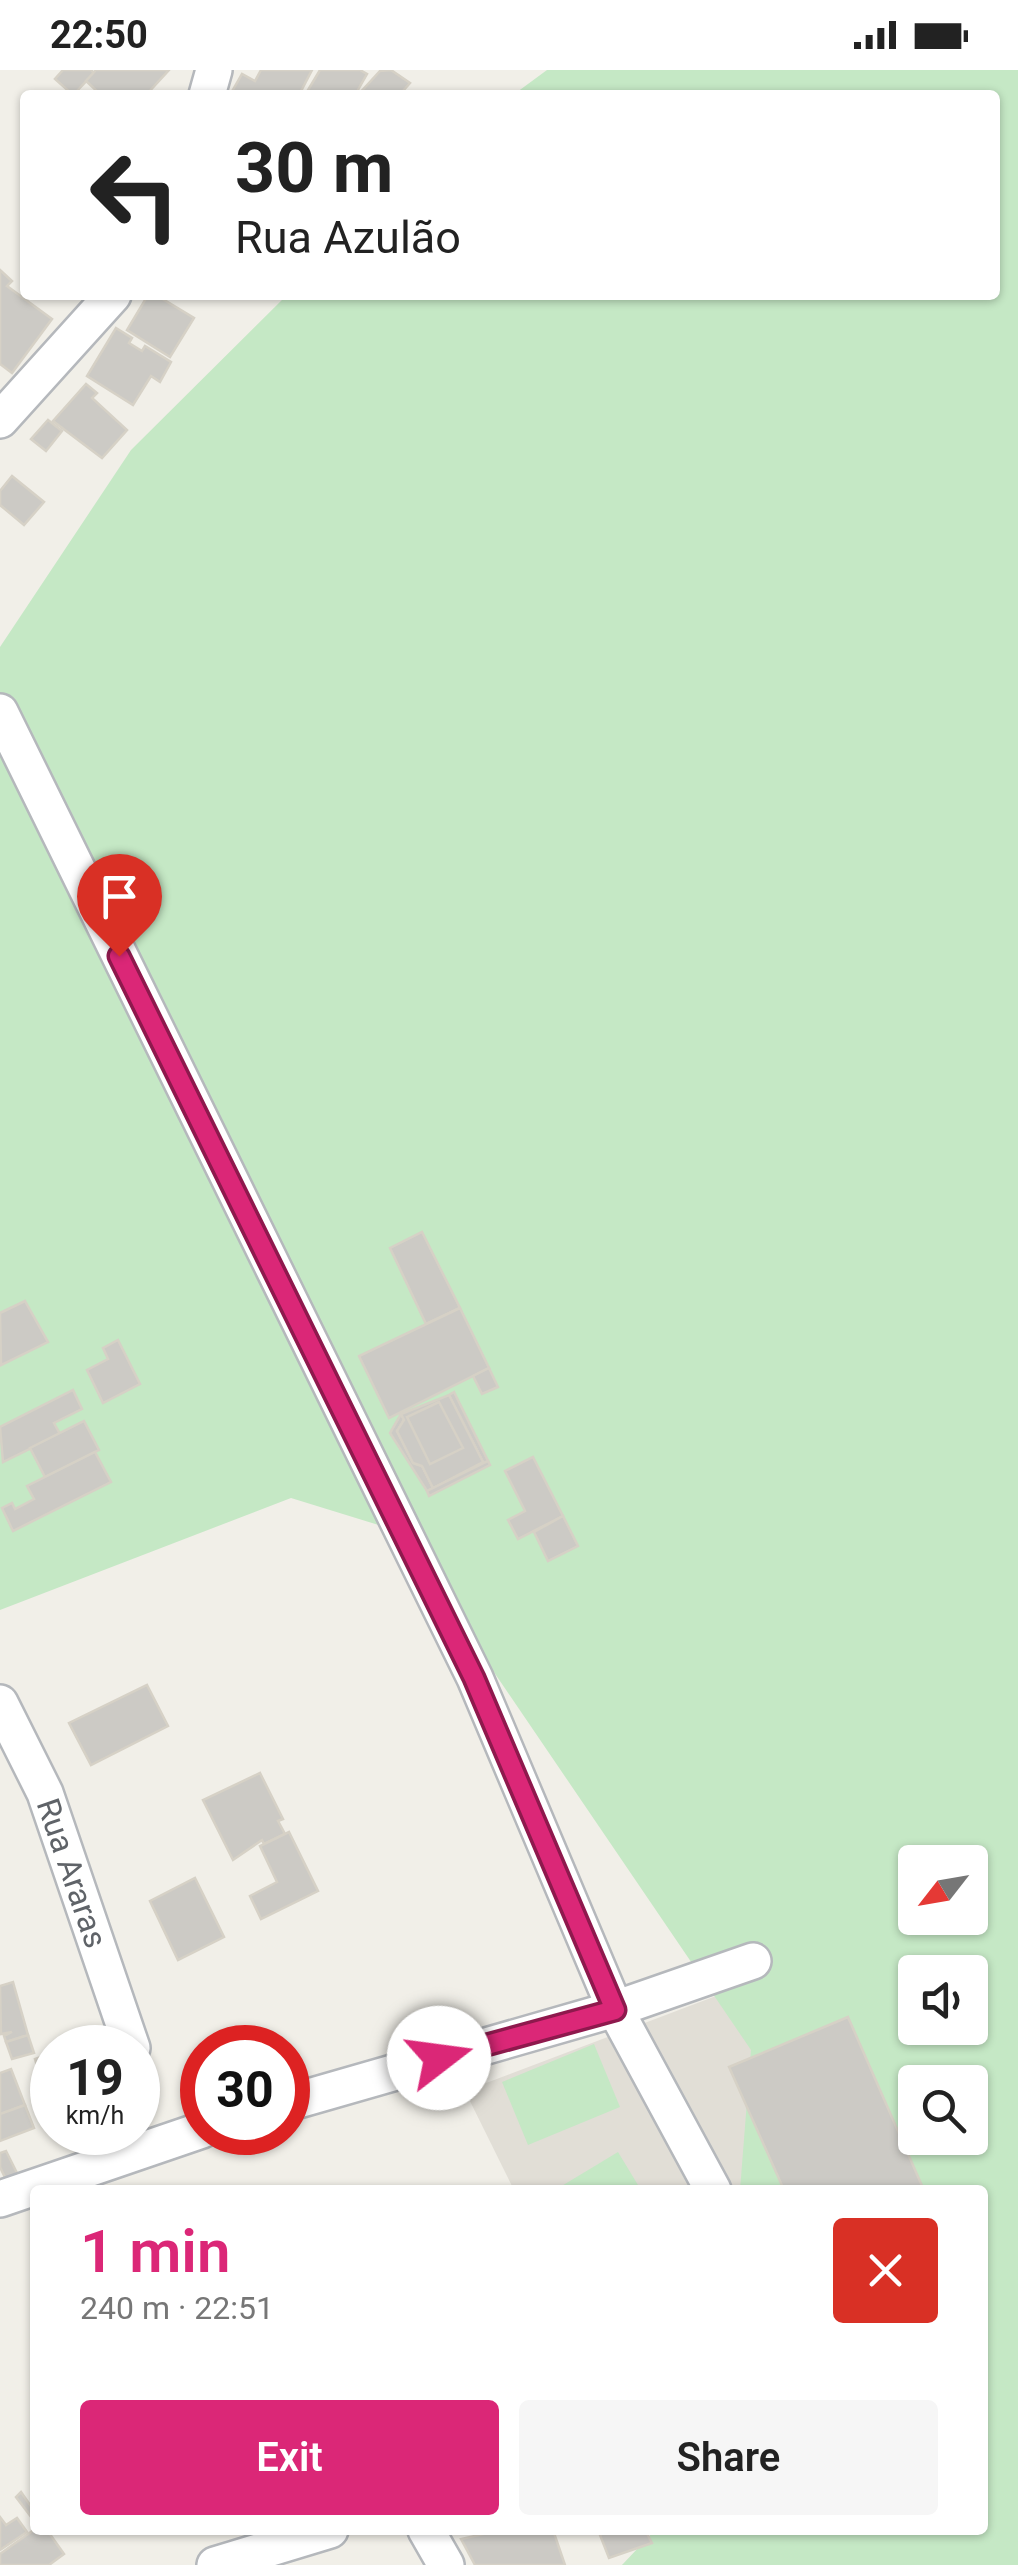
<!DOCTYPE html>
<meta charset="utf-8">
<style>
:root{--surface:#fff;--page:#f6f6f6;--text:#222;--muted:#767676;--accent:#db2777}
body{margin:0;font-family:Roboto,sans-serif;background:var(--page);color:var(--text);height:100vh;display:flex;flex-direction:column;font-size:38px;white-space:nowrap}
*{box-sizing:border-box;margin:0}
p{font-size:32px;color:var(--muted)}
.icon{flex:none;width:55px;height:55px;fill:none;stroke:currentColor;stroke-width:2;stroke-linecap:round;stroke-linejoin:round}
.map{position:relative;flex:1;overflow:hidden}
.details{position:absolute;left:30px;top:2115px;width:958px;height:350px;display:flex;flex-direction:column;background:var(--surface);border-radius:10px;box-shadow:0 2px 8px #0004}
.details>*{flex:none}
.banner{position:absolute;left:20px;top:20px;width:980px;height:210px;border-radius:10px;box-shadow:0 2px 8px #0004;background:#fff;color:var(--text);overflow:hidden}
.needle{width:65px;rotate:239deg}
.buttons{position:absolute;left:898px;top:1775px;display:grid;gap:20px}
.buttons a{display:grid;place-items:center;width:90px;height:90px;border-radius:10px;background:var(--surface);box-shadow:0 2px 8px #0004;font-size:50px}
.speed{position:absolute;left:30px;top:1955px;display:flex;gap:20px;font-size:50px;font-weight:700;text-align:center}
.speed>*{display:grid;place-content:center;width:130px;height:130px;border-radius:50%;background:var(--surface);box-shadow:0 2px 8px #0004;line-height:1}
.speed small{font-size:25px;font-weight:400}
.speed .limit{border:15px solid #d22;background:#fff;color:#111}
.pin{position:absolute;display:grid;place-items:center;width:85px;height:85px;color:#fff;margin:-102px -42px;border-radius:50% 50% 50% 0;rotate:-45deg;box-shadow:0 0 10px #0007}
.pin .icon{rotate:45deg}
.me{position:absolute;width:110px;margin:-55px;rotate:75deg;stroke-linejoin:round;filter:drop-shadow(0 0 8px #0008)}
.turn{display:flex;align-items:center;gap:35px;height:210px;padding:0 50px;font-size:45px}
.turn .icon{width:130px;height:130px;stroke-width:2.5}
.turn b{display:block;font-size:70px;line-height:85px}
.round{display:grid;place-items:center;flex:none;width:105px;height:105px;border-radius:10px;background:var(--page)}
.summary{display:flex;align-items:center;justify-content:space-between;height:170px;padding:0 50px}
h1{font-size:60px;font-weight:600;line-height:75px;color:var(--accent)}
.action{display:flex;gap:20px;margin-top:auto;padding:20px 50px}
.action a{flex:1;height:115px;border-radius:10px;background:var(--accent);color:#fff;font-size:40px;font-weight:600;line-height:115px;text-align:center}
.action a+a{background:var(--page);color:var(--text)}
.status{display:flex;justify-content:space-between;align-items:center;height:70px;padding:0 50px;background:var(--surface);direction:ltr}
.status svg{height:28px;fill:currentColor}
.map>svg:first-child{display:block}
.education{fill:#e1ded6}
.green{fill:#c5e8c5;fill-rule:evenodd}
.building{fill:#cccac5;stroke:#d6d1c6;stroke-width:2.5}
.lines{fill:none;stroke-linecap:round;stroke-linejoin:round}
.minor-casing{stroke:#b5b8bc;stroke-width:40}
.minor{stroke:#fff;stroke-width:35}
.route-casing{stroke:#8e194d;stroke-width:25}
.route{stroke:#db2777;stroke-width:18}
.labels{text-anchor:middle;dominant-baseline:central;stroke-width:10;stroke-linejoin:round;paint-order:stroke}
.street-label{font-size:32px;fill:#5f6368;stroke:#fff}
</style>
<div class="status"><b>22:50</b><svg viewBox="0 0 49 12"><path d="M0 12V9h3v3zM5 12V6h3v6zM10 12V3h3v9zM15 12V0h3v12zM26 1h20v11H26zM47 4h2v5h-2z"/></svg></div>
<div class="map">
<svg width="1018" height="2495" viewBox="0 0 1018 2495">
<rect width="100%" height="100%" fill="#f1efe8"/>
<path class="education" d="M 835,1881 L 915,2068 L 949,2120 L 514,2120 L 465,2021 Z"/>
<g class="green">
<path d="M 547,0 L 1018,0 L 1018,2495 L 622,2495 L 655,2460 L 982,2460 L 982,2120 L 740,2120 L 751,1980 L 398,1461 L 291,1428 L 0,1540 L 0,577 L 131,380 L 287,225 L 995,225 L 995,25 L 513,25 ZM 915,1792 L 970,1792 L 970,1848 L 915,1848 ZM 915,1902 L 970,1902 L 970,1958 L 915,1958 ZM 915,2012 L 970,2012 L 970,2068 L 915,2068 Z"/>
<path d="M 594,1974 L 620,2037 L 528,2075 L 502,2012 Z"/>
<path d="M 618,2082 L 641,2120 L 555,2120 Z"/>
</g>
<g class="building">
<path d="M 63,0 L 91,0 L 94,3 L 73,25 L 55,9 Z"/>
<path d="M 96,0 L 169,0 L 146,25 L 101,25 L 86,11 Z"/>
<path d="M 261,0 L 312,0 L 299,25 L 230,25 L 242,4 L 255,11 Z"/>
<path d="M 320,0 L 360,0 L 367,4 L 355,25 L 305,25 Z"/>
<path d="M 391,0 L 410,13 L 403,21 L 407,25 L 358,25 L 380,1 Z"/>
<path d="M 0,200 L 12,211 L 7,216 L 52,249 L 12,303 L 0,294 Z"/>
<path d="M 148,225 L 156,225 L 194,248 L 170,287 L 127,260 Z"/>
<path d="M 116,258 L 132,268 L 129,273 L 142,281 L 145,276 L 171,292 L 160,312 L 151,306 L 133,335 L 87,306 Z"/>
<path d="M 86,314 L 97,323 L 92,328 L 127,360 L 102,388 L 53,351 Z"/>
<path d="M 48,350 L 62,361 L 46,381 L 31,369 Z"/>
<path d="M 12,406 L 44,432 L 24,455 L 0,435 L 0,421 Z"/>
<path d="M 422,1162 L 460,1238 L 426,1254 L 390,1178 Z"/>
<path d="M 25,1231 L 48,1272 L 1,1295 L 0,1243 Z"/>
<path d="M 460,1238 L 489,1298 L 389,1348 L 359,1286 Z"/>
<path d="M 118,1270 L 140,1314 L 103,1333 L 87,1300 L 108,1289 L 103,1278 Z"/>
<path d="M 489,1298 L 498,1317 L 482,1324 L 473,1306 Z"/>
<path d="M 73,1320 L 82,1339 L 54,1353 L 60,1364 L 3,1392 L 0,1357 Z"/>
<path d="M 454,1322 L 488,1391 L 427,1421 L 390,1363 L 401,1344 L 404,1350 L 397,1361 L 413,1393 L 422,1396 L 433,1418 L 483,1392 L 449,1325 Z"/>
<path d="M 449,1325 L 483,1392 L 433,1418 L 422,1396 L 413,1393 L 397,1361 L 404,1350 L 401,1344 Z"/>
<path d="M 439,1332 L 463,1378 L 430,1394 L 407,1347 Z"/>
<path d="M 84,1351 L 99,1380 L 45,1407 L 30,1378 Z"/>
<path d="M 95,1382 L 111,1412 L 13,1461 L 2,1438 L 12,1433 L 15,1439 L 34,1429 L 27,1416 Z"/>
<path d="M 533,1387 L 563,1446 L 518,1469 L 508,1450 L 525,1441 L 505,1401 Z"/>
<path d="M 488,1391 L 490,1395 L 429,1426 L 427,1421 Z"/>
<path d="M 563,1446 L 578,1476 L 548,1491 L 534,1462 Z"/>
<path d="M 147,1615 L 168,1656 L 91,1695 L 69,1653 Z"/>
<path d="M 260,1703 L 283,1749 L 278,1751 L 285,1764 L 264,1774 L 262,1770 L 233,1790 L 203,1730 Z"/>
<path d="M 289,1762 L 318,1821 L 261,1849 L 250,1826 L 277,1812 L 260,1776 Z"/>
<path d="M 195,1808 L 224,1867 L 178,1890 L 150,1831 Z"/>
<path d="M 13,1912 L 28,1965 L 6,1972 L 4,1966 L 12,1962 L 1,1964 L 0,1916 Z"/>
<path d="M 848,1947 L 923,2118 L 784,2120 L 729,1997 Z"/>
<path d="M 28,1965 L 34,1983 L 12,1989 L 6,1972 Z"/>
<path d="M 52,1983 L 52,2026 L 47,2028 L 35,1989 Z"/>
<path d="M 11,1999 L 25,2035 L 0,2044 L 0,2003 Z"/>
<path d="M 25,2035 L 34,2058 L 0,2071 L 0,2044 Z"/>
<path d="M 6,2081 L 21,2111 L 9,2116 L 0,2097 L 0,2083 Z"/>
<path d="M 21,2422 L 35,2442 L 35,2452 L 16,2427 Z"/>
<path d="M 0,2447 L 6,2455 L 17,2448 L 27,2462 L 0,2480 Z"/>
<path d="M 35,2459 L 47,2460 L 64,2484 L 49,2495 L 0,2495 L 0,2484 Z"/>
<path d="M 501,2460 L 553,2460 L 565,2495 L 475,2495 L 461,2469 Z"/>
<path d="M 609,2460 L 645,2460 L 652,2473 L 609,2488 L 600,2465 Z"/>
</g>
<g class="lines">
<defs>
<g id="minor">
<path d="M 207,25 L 214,0"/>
<path d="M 0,350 L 113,225"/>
<path d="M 0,642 L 475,1608 L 615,1939 L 713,2120"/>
<path d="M 0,1633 L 45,1723 L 132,1978"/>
<path d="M 288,2033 L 615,1939 L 753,1891"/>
<path d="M 0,2129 L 202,2060"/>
<path d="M 426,2460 L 446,2495"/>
<path d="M 215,2495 L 330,2460"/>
</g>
</defs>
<use href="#minor" class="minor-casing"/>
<use href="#minor" class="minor"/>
</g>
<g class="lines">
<defs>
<path id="route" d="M 119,886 L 474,1608 L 615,1940 L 439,1988"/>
</defs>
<use href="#route" class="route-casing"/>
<use href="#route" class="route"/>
</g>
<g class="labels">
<g class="street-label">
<text transform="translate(72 1803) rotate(71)">Rua Araras</text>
</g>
</g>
</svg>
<div class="buttons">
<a><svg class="needle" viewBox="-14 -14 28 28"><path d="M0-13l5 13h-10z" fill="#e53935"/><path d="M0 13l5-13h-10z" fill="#767676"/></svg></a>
<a><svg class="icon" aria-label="sound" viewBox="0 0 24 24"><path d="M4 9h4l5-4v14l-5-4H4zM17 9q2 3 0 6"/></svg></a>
<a><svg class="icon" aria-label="search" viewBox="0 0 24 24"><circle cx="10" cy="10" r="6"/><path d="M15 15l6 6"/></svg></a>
</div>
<div class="speed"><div>19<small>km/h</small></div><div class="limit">30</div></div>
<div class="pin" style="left:119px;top:886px;background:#d93025"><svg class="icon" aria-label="arrive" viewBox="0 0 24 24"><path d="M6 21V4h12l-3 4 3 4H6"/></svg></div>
<svg class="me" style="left:439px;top:1988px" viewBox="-20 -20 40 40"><circle r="19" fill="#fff"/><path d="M0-13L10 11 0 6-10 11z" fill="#db2777"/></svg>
<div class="banner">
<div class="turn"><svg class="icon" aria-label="left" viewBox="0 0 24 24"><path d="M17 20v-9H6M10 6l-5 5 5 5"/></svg><div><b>30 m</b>Rua Azulão</div></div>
</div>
<section class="details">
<div class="summary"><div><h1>1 min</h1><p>240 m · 22:51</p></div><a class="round" style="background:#d93025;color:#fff"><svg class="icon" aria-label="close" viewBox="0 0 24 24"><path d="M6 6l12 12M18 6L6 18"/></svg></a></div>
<div class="action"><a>Exit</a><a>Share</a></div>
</section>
</div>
